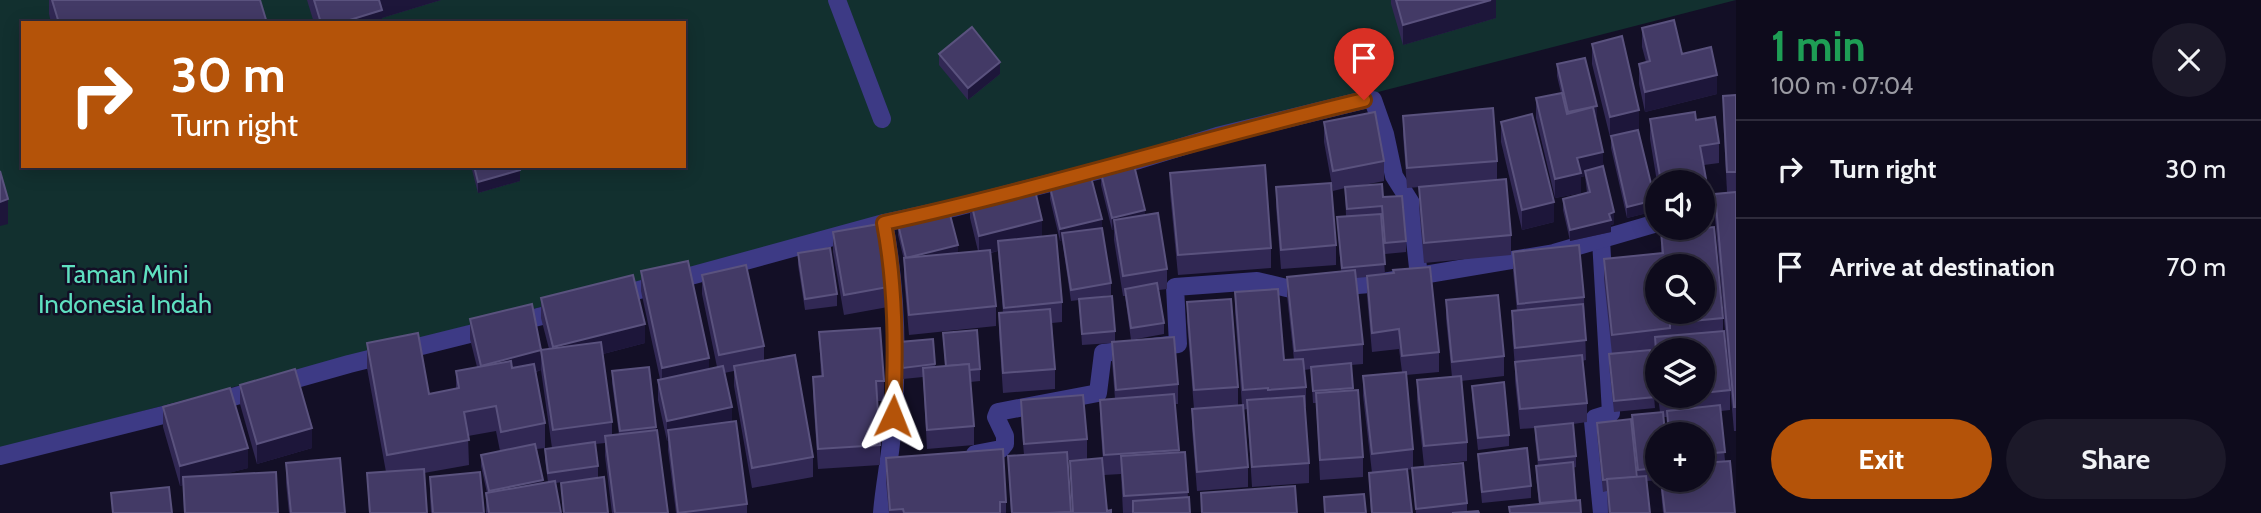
<!DOCTYPE html>
<meta charset="utf-8">
<style>
:root{--surface:#0e0b1c;--page:#1c1929;--text:#f1f3f6;--muted:#9b9ba3;--line:#2e2b3b;--accent:#b45309}
body{margin:0;font-family:Cabin,sans-serif;background:var(--page);color:var(--text);height:100vh;display:flex;flex-direction:column;font-size:26px;white-space:nowrap}
*{box-sizing:border-box;margin:0}
p{font-size:23px;color:var(--muted)}
.icon{flex:none;width:38px;height:38px;fill:none;stroke:currentColor;stroke-width:2;stroke-linecap:round;stroke-linejoin:round}
.map{position:relative;flex:1;overflow:hidden}
.side{display:flex;flex-direction:column;background:var(--surface);width:525px}
.side>*{flex:none}
.banner{position:absolute;left:21px;top:21px;width:665px;height:147px;border-radius:0px;box-shadow:0 4px 18px #0003,0 0 0 2px var(--line);background:#b45309;color:#fff;overflow:hidden}
.fabs{position:absolute;left:1645px;top:170px;display:grid;gap:14px}
.fabs a{display:grid;place-items:center;width:70px;height:70px;border-radius:50%;background:var(--surface);box-shadow:0 4px 18px #0003,0 0 0 2px var(--line);font-size:35px}
.pin{position:absolute;display:grid;place-items:center;width:60px;height:60px;color:#fff;margin:-72px -30px;border-radius:50% 50% 50% 0;rotate:-45deg;box-shadow:0 0 7px #0007}
.pin .icon{rotate:45deg}
.me{position:absolute;width:77px;margin:-38px;rotate:2deg;stroke-linejoin:round;filter:drop-shadow(0 0 5px #0008)}
.turn{display:flex;align-items:center;gap:24px;height:147px;padding:0 35px;font-size:32px}
.turn .icon{width:91px;height:91px;stroke-width:2.5}
.turn b{display:block;font-size:49px;line-height:60px}
.round{display:grid;place-items:center;flex:none;width:74px;height:74px;border-radius:37px;background:var(--page)}
.head{display:flex;align-items:center;justify-content:space-between;height:119px;padding:0 35px}
h1{font-size:42px;font-weight:700;line-height:52px;color:#1e9e55}
.button{display:flex;gap:14px;margin-top:auto;padding:14px 35px}
.button a{flex:1;height:80px;border-radius:42px;background:var(--accent);color:#fff;font-size:28px;font-weight:700;line-height:80px;text-align:center}
.button a+a{background:var(--page);color:var(--text)}
ul{padding:0;list-style:none}
li{display:flex;align-items:center;gap:21px;height:98px;padding:0 35px;border-top:2px solid var(--line)}
li div{flex:1}
li b{display:block;font-size:26px}
li em{font-style:normal}
main{display:flex;flex:1;min-height:0}
.map>svg:first-child{display:block}
.green{fill:#12302f;fill-rule:evenodd}
.lines{fill:none;stroke-linecap:round;stroke-linejoin:round}
.minor{stroke:#3d3a85;stroke-width:18}
.wall{fill:#312854;fill-rule:evenodd}
.shaded-wall{fill:#1d163a}
.building{fill:#433a66;stroke:#5a527e;stroke-width:2;fill-rule:evenodd}
.route-casing{stroke:#753606;stroke-width:18}
.route{stroke:#b45309;stroke-width:12}
.labels{text-anchor:middle;dominant-baseline:central;stroke-width:5;stroke-linejoin:round;paint-order:stroke}
.park-label{font-size:26px;fill:#5fe0c0;stroke:#130f26}
</style>
<main>
<div class="map">
<svg width="1736" height="513" viewBox="0 0 1736 513">
<rect width="100%" height="100%" fill="#130f26"/>
<path class="green" d="M 0,0 L 1736,0 L 350,356 L 0,449 ZM 23,23 L 684,23 L 684,166 L 23,166 Z"/>
<g class="lines">
<g class="minor">
<path d="M 837,0 L 882,119"/>
<path d="M 1703,208 L 1736,200"/>
<path d="M 1601,240 L 1611,413 L 1595,418 L 1593,421 L 1602,513"/>
<path d="M 617,296 L 884,223 L 953,208 L 1139,160 L 1217,136 L 1364,100 L 1373,100 L 1385,134 L 1394,176 L 1411,203 L 1419,277"/>
<path d="M 975,454 L 1001,449 L 1005,444 L 1005,436 L 996,417 L 998,412 L 1098,393 L 1103,353 L 1178,344 L 1175,287 L 1257,281 L 1295,290 L 1370,284 L 1554,253 L 1657,223"/>
<path d="M 0,456 L 211,403 L 349,364 L 562,311"/>
<path d="M 882,513 C 884,486 890,460 892,433 C 898,363 897,291 884,223"/>
</g>
</g>
<g class="wall">
<path d="M 49,0 L 260,0 L 267,23 L 51,23 L 49,14 Z"/>
<path d="M 307,0 L 441,0 L 382,18 L 382,23 L 314,23 Z"/>
<path d="M 1391,0 L 1496,0 L 1496,18 L 1403,45 L 1391,4 Z"/>
<path d="M 1642,28 L 1682,54 L 1717,94 L 1645,112 L 1639,84 L 1639,64 L 1646,62 L 1642,47 Z"/>
<path d="M 1592,44 L 1639,130 L 1638,130 L 1655,211 L 1627,218 L 1611,148 L 1611,137 L 1610,137 L 1592,64 Z"/>
<path d="M 939,54 L 1000,74 L 968,100 L 939,65 Z"/>
<path d="M 1557,64 L 1597,117 L 1595,118 L 1614,224 L 1611,225 L 1611,232 L 1570,241 L 1563,210 L 1563,199 L 1587,193 L 1585,176 L 1581,177 L 1581,193 L 1555,198 L 1536,118 L 1536,98 L 1561,93 L 1557,76 Z"/>
<path d="M 1736,95 L 1736,192 L 1727,192 L 1723,116 L 1723,96 Z"/>
<path d="M 1403,116 L 1497,161 L 1497,180 L 1511,235 L 1511,255 L 1424,263 L 1419,207 L 1419,187 L 1434,186 L 1407,188 L 1403,135 Z"/>
<path d="M 1650,119 L 1696,120 L 1719,143 L 1719,163 L 1704,165 L 1706,179 L 1706,199 L 1703,199 L 1703,182 L 1657,182 L 1650,139 Z"/>
<path d="M 1324,122 L 1384,161 L 1384,181 L 1359,186 L 1383,197 L 1406,241 L 1406,252 L 1385,254 L 1382,217 L 1381,217 L 1385,274 L 1393,273 L 1393,270 L 1439,352 L 1439,372 L 1406,375 L 1413,449 L 1413,468 L 1467,503 L 1467,512 L 1479,513 L 1416,513 L 1412,469 L 1407,470 L 1412,513 L 1371,513 L 1369,473 L 1372,473 L 1363,396 L 1363,376 L 1402,372 L 1399,349 L 1372,352 L 1367,296 L 1367,277 L 1356,278 L 1363,344 L 1363,364 L 1351,365 L 1353,390 L 1363,457 L 1363,477 L 1320,480 L 1316,403 L 1313,403 L 1311,369 L 1304,370 L 1306,387 L 1306,407 L 1304,407 L 1309,463 L 1309,483 L 1252,487 L 1247,409 L 1243,410 L 1248,467 L 1248,487 L 1197,491 L 1192,429 L 1192,409 L 1194,409 L 1187,322 L 1187,302 L 1238,387 L 1238,405 L 1242,405 L 1235,312 L 1235,292 L 1284,360 L 1294,360 L 1287,296 L 1287,277 L 1341,271 L 1337,217 L 1346,216 L 1345,188 L 1333,191 L 1324,142 Z"/>
<path d="M 1501,122 L 1554,222 L 1522,230 L 1501,142 Z"/>
<path d="M 471,166 L 519,166 L 520,181 L 478,193 Z"/>
<path d="M 1101,173 L 1145,215 L 1167,269 L 1167,289 L 1159,290 L 1164,323 L 1164,334 L 1131,340 L 1125,296 L 1123,296 L 1114,240 L 1114,229 L 1112,230 L 1101,185 Z"/>
<path d="M 1170,173 L 1271,248 L 1271,268 L 1178,275 L 1170,193 Z"/>
<path d="M 1050,187 L 1102,228 L 1111,283 L 1111,295 L 1090,298 L 1115,331 L 1115,342 L 1178,384 L 1178,404 L 1175,404 L 1179,452 L 1185,452 L 1188,497 L 1190,513 L 1123,513 L 1121,474 L 1104,475 L 1100,420 L 1100,400 L 1115,399 L 1112,362 L 1112,343 L 1082,345 L 1079,300 L 1071,301 L 1062,240 L 1060,241 L 1050,199 Z"/>
<path d="M 1276,187 L 1336,245 L 1336,265 L 1281,269 L 1276,207 Z"/>
<path d="M 1736,192 L 1736,431 L 1734,431 L 1715,218 L 1715,194 Z"/>
<path d="M 970,198 L 1042,237 L 1062,302 L 1062,322 L 1052,323 L 1055,369 L 1055,389 L 1003,393 L 999,333 L 999,313 L 1003,313 L 998,251 L 991,253 L 996,306 L 996,326 L 909,335 L 904,278 L 904,260 L 898,235 L 898,224 L 958,253 L 978,251 L 970,218 Z"/>
<path d="M 833,232 L 888,287 L 888,307 L 844,315 L 833,252 Z"/>
<path d="M 1661,232 L 1723,318 L 1723,331 L 1730,390 L 1730,410 L 1721,411 L 1725,461 L 1735,513 L 1663,513 L 1660,480 L 1703,480 L 1703,434 L 1667,434 L 1667,417 L 1663,417 L 1657,434 L 1657,480 L 1659,480 L 1647,481 L 1650,513 L 1608,513 L 1607,491 L 1603,492 L 1597,434 L 1597,423 L 1638,477 L 1632,426 L 1632,415 L 1660,412 L 1658,396 L 1703,396 L 1703,350 L 1657,350 L 1657,384 L 1655,350 L 1650,350 L 1655,408 L 1614,412 L 1609,365 L 1609,354 L 1612,354 L 1604,279 L 1604,259 L 1661,253 Z"/>
<path d="M 1513,252 L 1584,297 L 1586,360 L 1582,361 L 1587,403 L 1587,422 L 1573,424 L 1576,456 L 1576,467 L 1573,468 L 1576,501 L 1581,513 L 1509,513 L 1509,507 L 1539,504 L 1536,477 L 1536,466 L 1538,466 L 1535,439 L 1535,428 L 1520,429 L 1515,381 L 1515,367 L 1512,331 L 1512,311 L 1517,311 L 1513,271 Z"/>
<path d="M 798,253 L 837,294 L 837,306 L 805,310 L 798,265 Z"/>
<path d="M 641,271 L 709,369 L 717,367 L 702,294 L 702,275 L 764,346 L 764,360 L 813,457 L 813,477 L 752,488 L 734,386 L 734,371 L 724,373 L 732,422 L 747,504 L 747,513 L 676,513 L 668,450 L 668,441 L 667,441 L 658,400 L 658,380 L 660,379 L 641,291 Z"/>
<path d="M 541,298 L 645,343 L 603,354 L 612,422 L 612,436 L 619,435 L 612,383 L 612,371 L 656,427 L 668,513 L 612,513 L 605,456 L 605,443 L 595,444 L 598,466 L 598,478 L 555,483 L 561,513 L 486,513 L 486,493 L 487,493 L 481,466 L 481,455 L 500,451 L 496,431 L 468,436 L 469,465 L 424,473 L 427,513 L 369,513 L 367,473 L 386,472 L 367,368 L 367,343 L 429,394 L 456,389 L 456,371 L 477,367 L 470,339 L 470,319 L 541,350 L 549,349 L 541,318 ZM 541,370 L 552,448 L 545,449 L 545,460 L 548,482 L 543,483 L 537,449 L 545,448 L 545,423 L 536,372 Z"/>
<path d="M 1446,300 L 1504,356 L 1504,376 L 1461,381 L 1467,442 L 1467,461 L 1424,466 L 1417,400 L 1417,380 L 1452,377 L 1446,319 Z"/>
<path d="M 819,332 L 884,381 L 884,401 L 877,401 L 880,445 L 880,465 L 818,469 L 813,396 L 813,377 L 821,376 Z"/>
<path d="M 943,333 L 980,369 L 980,381 L 970,382 L 974,426 L 974,445 L 927,449 L 923,377 L 903,379 L 900,342 L 935,364 L 935,367 L 945,366 Z"/>
<path d="M 240,385 L 312,448 L 257,464 L 240,404 Z"/>
<path d="M 1472,386 L 1509,435 L 1509,446 L 1478,450 L 1472,398 Z"/>
<path d="M 1021,400 L 1087,439 L 1087,459 L 1068,460 L 1071,513 L 1011,513 L 1008,456 L 1024,455 L 1021,420 Z"/>
<path d="M 163,407 L 248,468 L 220,475 L 278,513 L 184,513 L 183,485 L 180,486 L 163,427 Z"/>
<path d="M 1478,454 L 1531,486 L 1531,498 L 1482,503 L 1478,465 Z"/>
<path d="M 886,458 L 1006,502 L 1006,513 L 889,513 L 886,482 Z"/>
<path d="M 1070,461 L 1107,511 L 1111,513 L 1072,513 Z"/>
<path d="M 286,463 L 345,513 L 289,513 L 286,483 Z"/>
<path d="M 430,477 L 484,513 L 431,513 L 430,497 Z"/>
<path d="M 561,483 L 608,513 L 563,513 Z"/>
</g>
<g class="shaded-wall">
<path d="M 377,0 L 441,0 L 382,18 L 382,23 L 340,23 Z"/>
<path d="M 1491,0 L 1496,0 L 1496,18 L 1403,45 L 1403,25 Z"/>
<path d="M 1000,62 L 1000,74 L 968,100 L 968,88 Z"/>
<path d="M 1717,75 L 1717,94 L 1645,112 L 1645,92 Z"/>
<path d="M 1597,106 L 1597,117 L 1568,124 L 1568,112 Z"/>
<path d="M 1639,110 L 1639,130 L 1610,137 L 1610,117 Z"/>
<path d="M 1603,152 L 1603,172 L 1585,171 L 1585,176 L 1581,177 L 1581,193 L 1555,198 L 1555,179 L 1577,158 Z"/>
<path d="M 520,170 L 520,181 L 478,193 L 478,182 Z"/>
<path d="M 8,199 L 8,224 L 0,226 L 0,202 Z"/>
<path d="M 1655,200 L 1655,211 L 1627,218 L 1627,207 Z"/>
<path d="M 1554,202 L 1554,222 L 1522,230 L 1522,210 Z"/>
<path d="M 1145,210 L 1145,221 L 1114,220 L 1114,229 L 1112,230 L 1112,218 Z"/>
<path d="M 1614,212 L 1614,224 L 1611,225 L 1611,232 L 1570,241 L 1570,230 Z"/>
<path d="M 1102,219 L 1102,230 L 1062,233 L 1062,240 L 1060,241 L 1060,229 Z"/>
<path d="M 1042,220 L 1042,240 L 998,241 L 998,251 L 979,255 L 979,236 Z"/>
<path d="M 958,245 L 958,256 L 906,258 Z"/>
<path d="M 645,324 L 645,343 L 553,367 L 553,347 Z"/>
<path d="M 541,350 L 541,370 L 481,386 L 481,366 Z"/>
<path d="M 709,358 L 709,377 L 662,388 L 662,368 Z"/>
<path d="M 732,407 L 732,427 L 668,430 L 668,441 L 667,441 L 667,421 Z"/>
<path d="M 312,428 L 312,448 L 257,464 L 257,444 Z"/>
<path d="M 248,448 L 248,468 L 180,486 L 180,466 Z"/>
<path d="M 543,480 L 543,491 L 489,503 L 489,491 Z"/>
</g>
<g class="building">
<path d="M 52,0 L 260,0 L 267,23 L 59,23 Z"/>
<path d="M 314,0 L 379,0 L 382,10 L 340,23 L 321,23 Z"/>
<path d="M 1396,0 L 1491,0 L 1403,25 Z"/>
<path d="M 1674,20 L 1682,54 L 1711,47 L 1717,75 L 1645,92 L 1639,64 L 1650,61 L 1642,28 Z"/>
<path d="M 972,27 L 1000,62 L 968,88 L 939,54 Z"/>
<path d="M 1622,36 L 1639,110 L 1610,117 L 1592,44 Z"/>
<path d="M 1585,58 L 1597,106 L 1568,112 L 1557,64 Z"/>
<path d="M 1562,93 L 1567,114 L 1593,107 L 1603,152 L 1577,158 L 1581,173 L 1555,179 L 1536,98 Z"/>
<path d="M 1736,95 L 1736,172 L 1727,172 L 1723,96 Z"/>
<path d="M 1493,108 L 1497,161 L 1407,168 L 1403,116 Z"/>
<path d="M 1375,112 L 1384,161 L 1333,171 L 1324,122 Z"/>
<path d="M 1695,112 L 1696,120 L 1715,117 L 1719,143 L 1700,146 L 1706,179 L 1688,182 L 1661,182 L 1650,119 Z"/>
<path d="M 1532,114 L 1554,202 L 1522,210 L 1501,122 Z"/>
<path d="M 1638,130 L 1655,200 L 1627,207 L 1611,136 Z"/>
<path d="M 1134,165 L 1145,210 L 1112,218 L 1101,173 Z"/>
<path d="M 1265,165 L 1271,248 L 1178,255 L 1170,173 Z"/>
<path d="M 474,166 L 519,166 L 520,170 L 478,182 Z"/>
<path d="M 1603,166 L 1614,212 L 1609,214 L 1611,220 L 1570,230 L 1563,199 L 1590,192 L 1585,171 Z"/>
<path d="M 0,171 L 8,199 L 0,202 Z"/>
<path d="M 1091,177 L 1102,219 L 1060,229 L 1050,187 Z"/>
<path d="M 1506,179 L 1511,235 L 1424,243 L 1419,187 Z"/>
<path d="M 1033,182 L 1042,220 L 979,236 L 970,198 Z"/>
<path d="M 1331,183 L 1336,245 L 1281,250 L 1276,187 Z"/>
<path d="M 1382,184 L 1383,197 L 1402,196 L 1406,241 L 1385,243 L 1382,206 L 1347,209 L 1345,187 Z"/>
<path d="M 1736,192 L 1736,407 L 1734,407 L 1715,194 Z"/>
<path d="M 949,211 L 958,245 L 906,258 L 898,224 Z"/>
<path d="M 1158,213 L 1167,269 L 1123,276 L 1114,220 Z"/>
<path d="M 1381,214 L 1385,264 L 1342,268 L 1337,217 Z"/>
<path d="M 879,224 L 888,287 L 844,295 L 833,232 Z"/>
<path d="M 1714,227 L 1723,318 L 1670,323 L 1670,328 L 1612,335 L 1604,259 L 1663,253 L 1661,232 ZM 1657,266 L 1703,266 L 1703,312 L 1657,312 Z"/>
<path d="M 1102,228 L 1111,283 L 1071,290 L 1062,233 Z"/>
<path d="M 1056,235 L 1062,302 L 1004,308 L 998,241 Z"/>
<path d="M 1579,245 L 1584,297 L 1518,304 L 1513,252 Z"/>
<path d="M 830,248 L 837,294 L 805,299 L 798,253 Z"/>
<path d="M 990,250 L 996,306 L 909,315 L 904,258 Z"/>
<path d="M 688,261 L 709,358 L 662,368 L 641,271 Z"/>
<path d="M 746,265 L 764,346 L 719,355 L 702,275 Z"/>
<path d="M 1430,267 L 1439,352 L 1402,356 L 1399,329 L 1372,333 L 1367,276 L 1394,273 L 1393,270 Z"/>
<path d="M 1355,270 L 1363,344 L 1295,351 L 1287,277 Z"/>
<path d="M 633,275 L 645,324 L 553,347 L 541,298 Z"/>
<path d="M 1157,283 L 1164,323 L 1131,328 L 1125,289 Z"/>
<path d="M 1278,289 L 1284,360 L 1303,359 L 1306,387 L 1268,390 L 1268,388 L 1243,390 L 1235,292 Z"/>
<path d="M 1498,295 L 1504,356 L 1452,362 L 1446,300 Z"/>
<path d="M 1112,296 L 1115,331 L 1082,334 L 1079,299 Z"/>
<path d="M 1231,299 L 1238,387 L 1194,390 L 1187,302 Z"/>
<path d="M 532,304 L 541,350 L 601,342 L 612,422 L 553,430 L 541,350 L 481,366 L 470,319 Z"/>
<path d="M 1583,304 L 1586,340 L 1515,348 L 1512,311 Z"/>
<path d="M 1050,309 L 1055,369 L 1003,373 L 999,313 Z"/>
<path d="M 880,328 L 884,381 L 876,381 L 880,445 L 818,449 L 813,377 L 823,376 L 819,332 Z"/>
<path d="M 977,330 L 980,369 L 969,370 L 969,364 L 946,366 L 943,333 Z"/>
<path d="M 1724,331 L 1730,390 L 1703,393 L 1703,350 L 1657,350 L 1657,365 L 1655,337 Z"/>
<path d="M 418,333 L 429,394 L 459,388 L 456,371 L 511,361 L 512,368 L 534,364 L 545,423 L 501,432 L 496,406 L 464,412 L 469,440 L 387,455 L 367,343 Z"/>
<path d="M 1174,337 L 1178,384 L 1116,390 L 1112,342 Z"/>
<path d="M 933,339 L 935,364 L 903,368 L 900,342 Z"/>
<path d="M 1650,350 L 1655,397 L 1614,401 L 1609,354 Z"/>
<path d="M 795,355 L 813,457 L 752,468 L 734,366 Z"/>
<path d="M 1582,355 L 1587,403 L 1520,409 L 1515,362 Z"/>
<path d="M 1351,363 L 1353,388 L 1313,391 L 1311,367 Z"/>
<path d="M 969,364 L 974,426 L 927,430 L 923,368 Z"/>
<path d="M 723,366 L 732,407 L 667,421 L 658,380 Z"/>
<path d="M 649,367 L 656,427 L 620,431 L 612,371 Z"/>
<path d="M 295,369 L 312,428 L 257,444 L 240,385 Z"/>
<path d="M 1406,372 L 1413,449 L 1372,454 L 1363,376 Z"/>
<path d="M 1461,376 L 1467,442 L 1424,446 L 1417,380 Z"/>
<path d="M 1504,382 L 1509,435 L 1478,438 L 1472,386 Z"/>
<path d="M 230,388 L 248,448 L 180,466 L 163,407 Z"/>
<path d="M 1358,390 L 1363,457 L 1320,460 L 1316,393 Z"/>
<path d="M 1174,394 L 1179,450 L 1104,455 L 1100,400 Z"/>
<path d="M 1083,395 L 1087,439 L 1024,444 L 1021,400 Z"/>
<path d="M 1304,396 L 1309,463 L 1252,467 L 1247,400 Z"/>
<path d="M 1660,396 L 1682,396 L 1660,398 Z"/>
<path d="M 1243,405 L 1248,467 L 1197,472 L 1192,409 Z"/>
<path d="M 1720,405 L 1725,452 L 1703,454 L 1703,434 L 1669,434 L 1667,411 Z"/>
<path d="M 1663,412 L 1665,434 L 1657,434 L 1657,468 L 1638,470 L 1632,415 Z"/>
<path d="M 1631,419 L 1637,477 L 1603,480 L 1597,423 Z"/>
<path d="M 736,421 L 747,504 L 678,513 L 668,430 Z"/>
<path d="M 1573,423 L 1576,456 L 1539,460 L 1535,427 Z"/>
<path d="M 657,430 L 668,513 L 615,513 L 605,436 Z"/>
<path d="M 595,442 L 598,466 L 548,473 L 545,449 Z"/>
<path d="M 535,444 L 543,480 L 489,491 L 481,455 Z"/>
<path d="M 1527,448 L 1531,486 L 1482,492 L 1478,454 Z"/>
<path d="M 1003,449 L 1006,502 L 1000,502 L 1000,513 L 904,513 L 903,509 L 890,510 L 886,458 Z"/>
<path d="M 1067,452 L 1071,512 L 1048,513 L 1012,513 L 1008,456 Z"/>
<path d="M 1185,452 L 1188,492 L 1124,496 L 1121,456 Z"/>
<path d="M 340,458 L 345,513 L 291,513 L 286,463 Z"/>
<path d="M 1102,458 L 1107,511 L 1111,510 L 1111,513 L 1073,513 L 1070,461 Z"/>
<path d="M 1730,461 L 1735,513 L 1665,513 L 1661,480 L 1703,480 L 1703,463 Z"/>
<path d="M 1573,462 L 1576,500 L 1540,503 L 1536,466 Z"/>
<path d="M 1463,463 L 1467,503 L 1416,509 L 1412,468 Z"/>
<path d="M 424,469 L 427,513 L 370,513 L 367,473 Z"/>
<path d="M 1407,469 L 1412,513 L 1372,513 L 1369,473 Z"/>
<path d="M 276,472 L 278,513 L 185,513 L 183,477 Z"/>
<path d="M 480,472 L 484,513 L 433,513 L 430,477 Z"/>
<path d="M 1646,476 L 1650,513 L 1610,513 L 1607,479 Z"/>
<path d="M 604,477 L 608,513 L 564,513 L 561,483 Z"/>
<path d="M 555,481 L 561,513 L 489,513 L 486,493 Z"/>
<path d="M 1295,486 L 1297,513 L 1202,513 L 1201,493 Z"/>
<path d="M 169,487 L 172,513 L 113,513 L 111,493 Z"/>
<path d="M 1364,494 L 1366,513 L 1325,513 L 1324,497 Z"/>
<path d="M 1189,497 L 1190,513 L 1133,513 L 1133,501 Z"/>
<path d="M 1580,500 L 1581,513 L 1510,513 L 1509,507 Z"/>
<path d="M 1478,511 L 1479,513 L 1452,513 Z"/>
</g>
<g class="lines">
<defs>
<path id="route" d="M 893,416 C 896,351 896,287 884,223 C 1045,188 1203,138 1364,100"/>
</defs>
<use href="#route" class="route-casing"/>
<use href="#route" class="route"/>
</g>
<g class="labels">
<g class="park-label">
<text x="125" y="274">Taman Mini<tspan x="125" dy="30">Indonesia Indah</tspan></text>
</g>
</g>
</svg>
<div class="fabs">
<a><svg class="icon" aria-label="sound" viewBox="0 0 24 24"><path d="M4 9h4l5-4v14l-5-4H4zM17 9q2 3 0 6"/></svg></a>
<a><svg class="icon" aria-label="search" viewBox="0 0 24 24"><circle cx="10" cy="10" r="6"/><path d="M15 15l6 6"/></svg></a>
<a><svg class="icon" aria-label="layers" viewBox="0 0 24 24"><path d="M12 4l9 5-9 5-9-5zM3 14l9 5 9-5"/></svg></a>
<a>+</a>
</div>
<div class="pin" style="left:1364px;top:100px;background:#d93025"><svg class="icon" aria-label="arrive" viewBox="0 0 24 24"><path d="M6 21V4h12l-3 4 3 4H6"/></svg></div>
<svg class="me" style="left:893px;top:416px" viewBox="-20 -20 40 40"><path d="M0-17L14 15 0 8-14 15z" fill="#b45309" stroke="#fff" stroke-width="4"/></svg>
<div class="banner">
<div class="turn"><svg class="icon" aria-label="right" viewBox="0 0 24 24"><path d="M7 20v-9h11M14 6l5 5-5 5"/></svg><div><b>30 m</b>Turn right</div></div>
</div>
</div>
<section class="side">
<div class="head"><div><h1>1 min</h1><p>100 m · 07:04</p></div><a class="round"><svg class="icon" aria-label="close" viewBox="0 0 24 24"><path d="M6 6l12 12M18 6L6 18"/></svg></a></div>
<ul>
<li><svg class="icon" aria-label="right" viewBox="0 0 24 24"><path d="M7 20v-9h11M14 6l5 5-5 5"/></svg><div><b>Turn right</b></div><em>30 m</em></li>
<li><svg class="icon" aria-label="arrive" viewBox="0 0 24 24"><path d="M6 21V4h12l-3 4 3 4H6"/></svg><div><b>Arrive at destination</b></div><em>70 m</em></li>
</ul>
<div class="button"><a>Exit</a><a>Share</a></div>
</section>
</main>
